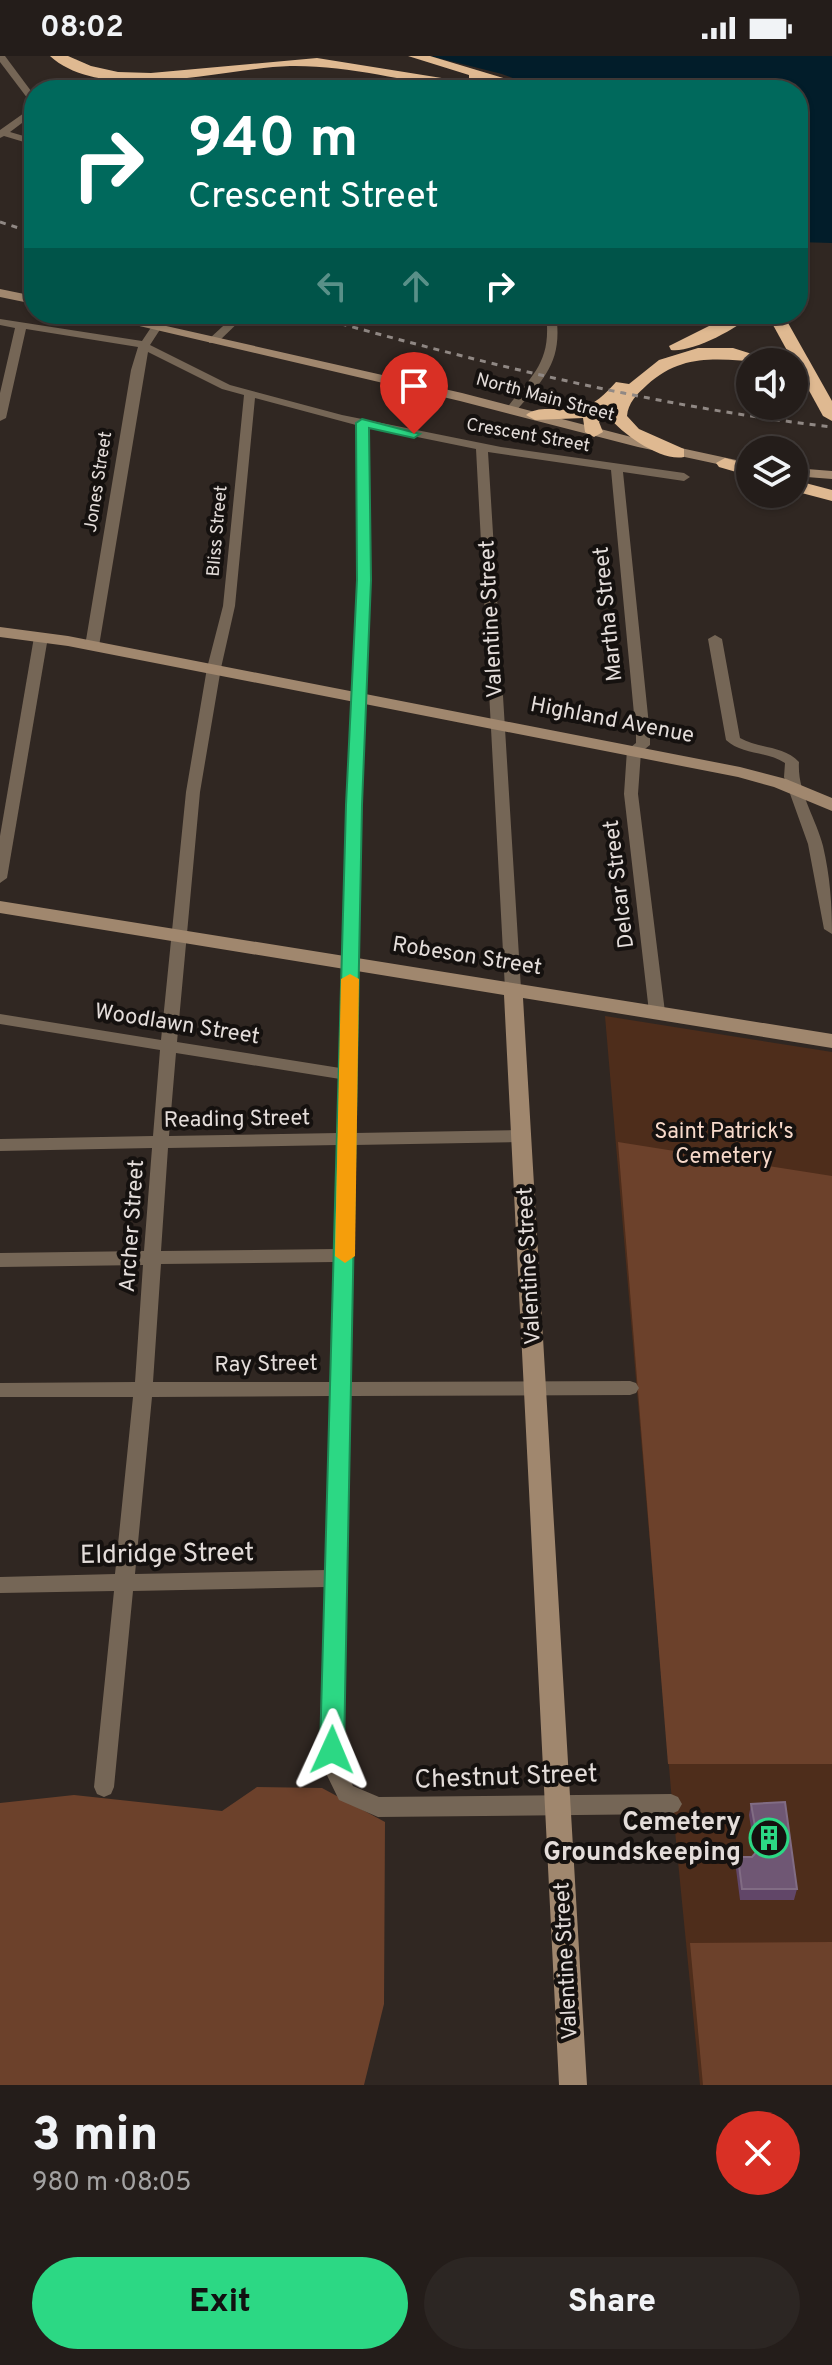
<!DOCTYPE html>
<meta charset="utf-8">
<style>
:root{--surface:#241d1a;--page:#2c2623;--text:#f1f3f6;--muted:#a3a2a2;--line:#413b39;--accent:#2cd884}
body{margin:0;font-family:Overpass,sans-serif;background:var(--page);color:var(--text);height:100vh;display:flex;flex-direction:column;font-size:30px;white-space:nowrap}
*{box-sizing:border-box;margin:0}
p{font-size:26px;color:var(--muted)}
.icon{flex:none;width:44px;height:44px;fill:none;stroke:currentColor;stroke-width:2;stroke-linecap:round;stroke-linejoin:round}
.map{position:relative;height:2029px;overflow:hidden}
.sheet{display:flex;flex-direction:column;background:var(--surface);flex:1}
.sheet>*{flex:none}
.top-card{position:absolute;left:24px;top:24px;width:784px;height:244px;border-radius:32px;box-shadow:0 2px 6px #0004,0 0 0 2px var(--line);background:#00695c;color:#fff;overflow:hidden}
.buttons{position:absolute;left:736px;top:292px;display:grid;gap:16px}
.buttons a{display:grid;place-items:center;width:72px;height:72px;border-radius:50%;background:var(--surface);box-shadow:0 2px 6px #0004,0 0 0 2px var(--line);font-size:40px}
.pin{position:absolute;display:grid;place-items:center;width:68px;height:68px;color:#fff;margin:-82px -34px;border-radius:50% 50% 50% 0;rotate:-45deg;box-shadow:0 0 8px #0007}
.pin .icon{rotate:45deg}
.me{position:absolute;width:88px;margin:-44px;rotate:1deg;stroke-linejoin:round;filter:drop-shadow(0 0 6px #0008)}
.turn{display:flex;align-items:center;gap:28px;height:168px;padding:0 32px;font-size:36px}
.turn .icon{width:104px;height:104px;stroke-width:2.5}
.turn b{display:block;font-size:56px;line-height:68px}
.lanes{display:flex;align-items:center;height:76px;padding:0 32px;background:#0003;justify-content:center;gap:40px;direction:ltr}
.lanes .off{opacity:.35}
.round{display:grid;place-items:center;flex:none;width:84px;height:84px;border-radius:42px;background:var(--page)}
.head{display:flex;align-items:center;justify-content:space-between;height:136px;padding:0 32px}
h1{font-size:48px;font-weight:800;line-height:60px}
.button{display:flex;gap:16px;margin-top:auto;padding:16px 32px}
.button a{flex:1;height:92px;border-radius:48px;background:var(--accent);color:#111;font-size:32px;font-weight:800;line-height:92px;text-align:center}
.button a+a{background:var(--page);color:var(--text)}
.status{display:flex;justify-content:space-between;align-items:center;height:56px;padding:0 40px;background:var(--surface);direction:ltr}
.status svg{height:22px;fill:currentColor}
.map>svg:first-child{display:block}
.green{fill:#4e2d1b}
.forest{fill:#6c412b}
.water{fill:#021d2a}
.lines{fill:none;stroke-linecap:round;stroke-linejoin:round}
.street{fill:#756656;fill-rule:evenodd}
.secondary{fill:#a0876e;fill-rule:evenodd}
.highway{fill:#dfb991;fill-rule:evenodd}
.rail{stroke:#908884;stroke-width:3;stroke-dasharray:6 6;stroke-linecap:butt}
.wall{fill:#614668}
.building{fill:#6f5774;stroke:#816c84;stroke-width:2}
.route{fill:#2cd884;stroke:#1d8c56;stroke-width:2}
.slow{fill:#f59e0b}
.labels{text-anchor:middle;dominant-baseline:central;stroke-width:8;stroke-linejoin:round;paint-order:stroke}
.far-street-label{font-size:18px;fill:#e4ddda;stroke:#15110f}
.street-label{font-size:22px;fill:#e4ddda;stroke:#15110f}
.park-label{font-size:22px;fill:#f7d9ca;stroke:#15110f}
.near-street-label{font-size:26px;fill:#e4ddda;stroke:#15110f}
.near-poi-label{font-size:26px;font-weight:bold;fill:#e4ddda;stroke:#15110f;text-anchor:end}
</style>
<div class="status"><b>08:02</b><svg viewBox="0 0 49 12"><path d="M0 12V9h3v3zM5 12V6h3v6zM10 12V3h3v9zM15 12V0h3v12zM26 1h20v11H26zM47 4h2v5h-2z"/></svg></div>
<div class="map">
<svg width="832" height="2029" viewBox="0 0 832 2029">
<rect width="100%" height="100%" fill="#302722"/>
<path class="green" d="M 605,960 L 832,996 L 832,2029 L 700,2029 L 671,1734 Z"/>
<g class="forest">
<path d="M 618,1086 L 832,1120 L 832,1708 L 668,1708 Z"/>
<path d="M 257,1731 L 322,1732 L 385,1766 L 384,1948 L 364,2029 L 0,2029 L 0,1747 L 74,1739 L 222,1755 Z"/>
<path d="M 832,1886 L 832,2029 L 703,2029 L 690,1887 Z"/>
</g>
<path class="water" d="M 430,0 L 832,0 L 832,187 L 798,186 L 798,34 L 545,34 L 502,18 Z"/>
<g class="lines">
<g class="street">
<path d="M 0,0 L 5,0 L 34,39 L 34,48 L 31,47 L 0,6 Z"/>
<path d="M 34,50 L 34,58 L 10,76 L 34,83 L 34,89 L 4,80 L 0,82 L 0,74 Z"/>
<path d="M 236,258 L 247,258 L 217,287 L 209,287 L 209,283 Z"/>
<path d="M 546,258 L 556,258 C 563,305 545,322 516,355 L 508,355 L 506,353 C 533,318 552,306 546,258 Z"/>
<path d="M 0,263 L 142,285 L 152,270 L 156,269 L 161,272 L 150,289 L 230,329 L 342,359 L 501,391 L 684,417 L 690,421 L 684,425 L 623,416 L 650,679 L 650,689 L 641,696 L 638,738 L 665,956 L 657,961 L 649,956 L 624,738 L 627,694 L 636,687 L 636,679 L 611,414 L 488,396 L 521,933 L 513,938 L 505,933 L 476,393 L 368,371 L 370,524 L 361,749 L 355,1077 L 523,1074 L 529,1076 L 531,1080 L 529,1084 L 523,1086 L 354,1089 L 350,1326 L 630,1325 L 636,1327 L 639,1332 L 636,1337 L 630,1339 L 350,1340 L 342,1708 L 353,1730 L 379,1741 L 671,1738 L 678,1741 L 682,1748 L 678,1755 L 671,1758 L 378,1761 L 339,1744 L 322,1709 L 326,1531 L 133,1535 L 114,1731 L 111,1738 L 104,1741 L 97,1738 L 94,1731 L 114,1535 L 0,1537 L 0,1521 L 115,1518 L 133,1341 L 0,1341 L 0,1327 L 135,1326 L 143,1209 L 0,1211 L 0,1197 L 144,1195 L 152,1092 L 0,1095 L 0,1083 L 153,1080 L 160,994 L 0,968 L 0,958 L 161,984 L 186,736 L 207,612 L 223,550 L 244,339 L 222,333 L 148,296 L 99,590 L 92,594 L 87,593 L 85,590 L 131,314 L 138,291 L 26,273 L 6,362 L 0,365 L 0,337 L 15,272 L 0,269 ZM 255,342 L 356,369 L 358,524 L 347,749 L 340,1012 L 177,986 L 200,736 L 221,612 L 235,550 ZM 176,997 L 340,1023 L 338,1077 L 169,1080 ZM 338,1089 L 335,1193 L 161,1195 L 168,1092 ZM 335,1206 L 332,1326 L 153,1326 L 161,1208 ZM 331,1340 L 327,1514 L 135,1518 L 152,1341 Z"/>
<path d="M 41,577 L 48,581 L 7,822 L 0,827 L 0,780 L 34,581 Z"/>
<path d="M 715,579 L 722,583 L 740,682 C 759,693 783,689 799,706 C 797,736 816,762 823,790 C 830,820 832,848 832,878 L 824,873 L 808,788 L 784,721 L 785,707 C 767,695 742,699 726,684 L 708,583 Z"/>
</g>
<g class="secondary">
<path d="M 0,233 L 34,240 L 34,248 L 0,241 Z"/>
<path d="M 88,258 L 113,258 L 462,337 L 639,383 L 750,407 L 750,415 L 638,391 L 460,345 Z"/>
<path d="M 794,412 L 832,415 L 832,423 L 794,420 Z"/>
<path d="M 0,571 L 68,580 L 740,711 L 786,723 L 832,742 L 832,755 L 774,731 L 738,721 L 68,590 L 0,581 Z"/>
<path d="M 0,845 L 832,978 L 832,992 L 523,942 L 587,2029 L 559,2029 L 504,939 L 0,857 Z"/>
</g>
<g class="highway">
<path d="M 50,0 L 68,0 L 91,10 L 118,16 L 151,17 L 317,2 L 479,28 L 469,25 L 469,19 L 408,0 L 430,0 L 543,34 C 515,34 485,37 460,33 C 403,25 348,9 290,10 C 224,12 104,49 50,0 Z"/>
<path d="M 733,258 L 751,258 C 738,273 691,297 671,294 L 669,290 Z"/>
<path d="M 767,258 L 783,258 L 832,345 L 832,365 L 823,360 Z"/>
<path d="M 698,292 L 733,292 L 777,306 C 728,306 687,292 647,329 C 637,338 628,347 627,360 L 639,373 L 684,393 L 684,401 C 662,406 622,378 609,361 L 610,353 L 599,366 L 603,376 L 594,381 L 585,376 L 583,362 L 535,364 L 526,359 C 539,348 562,356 578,353 C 595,349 605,338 616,326 L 629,328 L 659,304 Z"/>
<path d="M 725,402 L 750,409 L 750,420 L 719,411 L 716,407 Z"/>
<path d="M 794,424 L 832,434 L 832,445 L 794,435 Z"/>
</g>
<g class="rail">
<path d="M 0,166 L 34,177"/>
<path d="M 306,258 C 480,307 653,350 832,371"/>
</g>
</g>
<path class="wall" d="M 751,1748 L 797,1833 L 794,1844 L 740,1844 L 736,1813 L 738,1801 L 752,1801 L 755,1797 L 749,1759 Z"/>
<path class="building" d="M 785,1746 L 797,1833 L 742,1833 L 738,1801 L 752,1801 L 759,1793 L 751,1748 Z"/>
<path class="route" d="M 362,363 L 420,378 L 414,382 L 369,372 L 371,524 L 362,749 L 344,1694 L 340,1702 L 332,1705 L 323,1702 L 320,1694 L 346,749 L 357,524 L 356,367 Z"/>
<path class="slow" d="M 350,918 L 359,923 L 355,1200 L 345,1207 L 335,1200 L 341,923 Z"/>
<defs>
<symbol id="building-ring" viewBox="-11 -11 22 22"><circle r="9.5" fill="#15110f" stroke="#2cd884" stroke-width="1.5"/><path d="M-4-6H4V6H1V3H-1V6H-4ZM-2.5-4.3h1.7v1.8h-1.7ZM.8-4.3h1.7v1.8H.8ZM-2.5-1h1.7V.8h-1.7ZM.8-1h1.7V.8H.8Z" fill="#2cd884"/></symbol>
</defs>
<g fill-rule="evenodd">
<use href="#building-ring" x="747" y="1760" width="44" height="44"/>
</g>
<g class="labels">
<g class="far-street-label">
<text transform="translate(545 342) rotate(15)">North Main Street</text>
<text transform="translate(528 380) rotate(10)">Crescent Street</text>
<text transform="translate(99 426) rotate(-81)">Jones Street</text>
<text transform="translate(218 475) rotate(-85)">Bliss Street</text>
</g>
<g class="street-label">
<text transform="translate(609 558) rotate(-96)">Martha Street</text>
<text transform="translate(492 563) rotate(-93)">Valentine Street</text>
<text transform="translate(612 665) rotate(11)">Highland Avenue</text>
<text transform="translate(620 828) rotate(-97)">Delcar Street</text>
<text transform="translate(467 901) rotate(9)">Robeson Street</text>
<text transform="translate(177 969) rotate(9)">Woodlawn Street</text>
<text transform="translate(237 1064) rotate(-1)">Reading Street</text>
<text transform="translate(133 1170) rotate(-86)">Archer Street</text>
<text transform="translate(530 1210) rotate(-93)">Valentine Street</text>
<text transform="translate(266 1309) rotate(-1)">Ray Street</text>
<text transform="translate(567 1905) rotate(-93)">Valentine Street</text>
</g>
<g class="park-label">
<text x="724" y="1076">Saint Patrick's<tspan x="724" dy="25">Cemetery</tspan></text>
</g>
<g class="near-street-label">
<text transform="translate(167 1499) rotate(-1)">Eldridge Street</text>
<text transform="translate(506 1722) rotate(-2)">Chestnut Street</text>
</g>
<g class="near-poi-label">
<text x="741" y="1767">Cemetery<tspan x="741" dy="30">Groundskeeping</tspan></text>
</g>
</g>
</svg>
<div class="buttons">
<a><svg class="icon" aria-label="sound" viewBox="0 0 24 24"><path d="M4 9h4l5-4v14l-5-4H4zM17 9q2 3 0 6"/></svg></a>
<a><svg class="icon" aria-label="layers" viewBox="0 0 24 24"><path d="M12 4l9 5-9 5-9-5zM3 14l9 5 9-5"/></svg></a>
</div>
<div class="pin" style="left:414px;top:378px;background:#d93025"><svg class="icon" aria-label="arrive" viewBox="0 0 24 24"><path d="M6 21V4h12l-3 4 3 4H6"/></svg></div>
<svg class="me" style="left:332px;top:1694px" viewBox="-20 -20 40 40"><path d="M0-17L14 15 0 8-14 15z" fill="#2cd884" stroke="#fff" stroke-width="4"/></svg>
<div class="top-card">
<div class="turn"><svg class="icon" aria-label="right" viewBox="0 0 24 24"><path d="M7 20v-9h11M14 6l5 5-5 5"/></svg><div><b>940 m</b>Crescent Street</div></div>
<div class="lanes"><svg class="icon off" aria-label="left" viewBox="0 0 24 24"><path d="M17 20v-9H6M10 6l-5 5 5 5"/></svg><svg class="icon off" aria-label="ahead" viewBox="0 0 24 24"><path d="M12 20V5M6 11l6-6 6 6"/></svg><svg class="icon" aria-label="right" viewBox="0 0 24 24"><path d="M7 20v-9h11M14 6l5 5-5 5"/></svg></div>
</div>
</div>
<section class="sheet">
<div class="head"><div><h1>3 min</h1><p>980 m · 08:05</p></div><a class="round" style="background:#d93025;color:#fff"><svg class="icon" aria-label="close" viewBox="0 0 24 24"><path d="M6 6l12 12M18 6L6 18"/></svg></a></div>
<div class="button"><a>Exit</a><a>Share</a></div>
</section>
